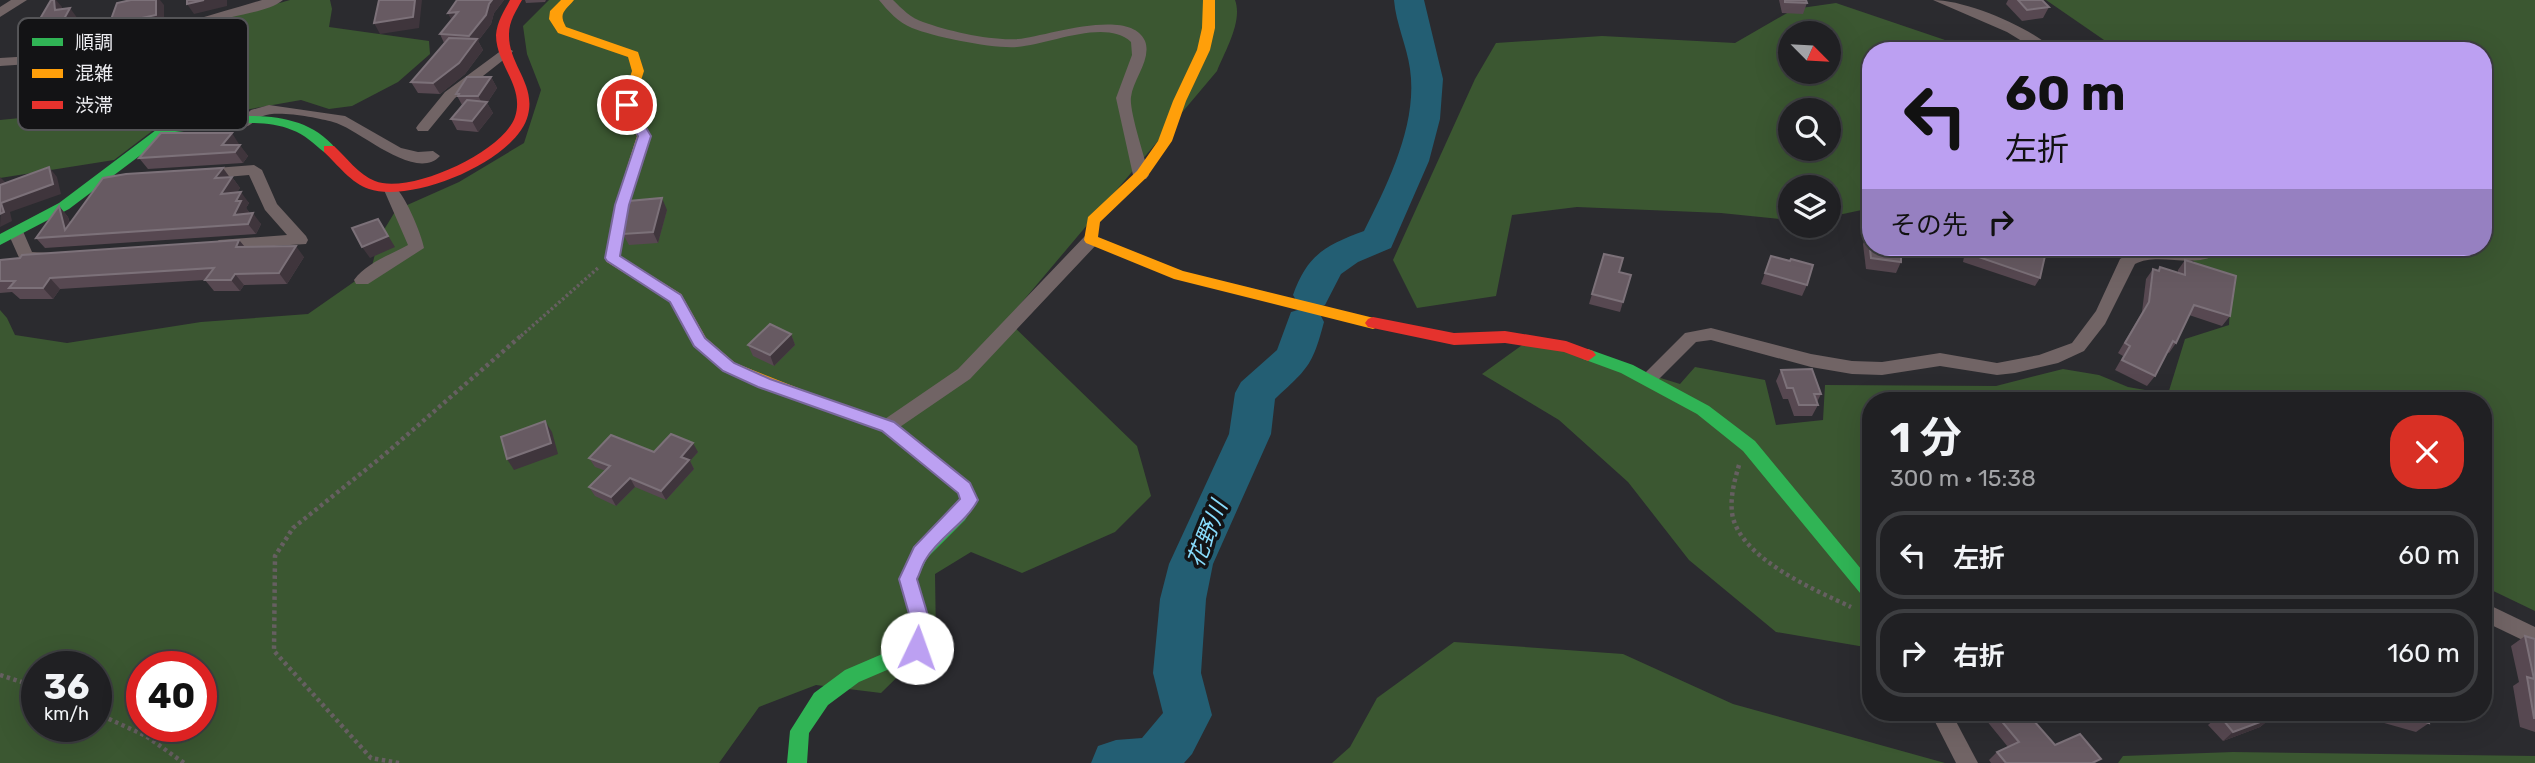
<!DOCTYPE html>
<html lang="ja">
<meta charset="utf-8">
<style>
:root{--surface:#202023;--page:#2d2d30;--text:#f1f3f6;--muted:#a2a3a6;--line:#3d3e41}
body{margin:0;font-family:Rubik,"Noto Sans JP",sans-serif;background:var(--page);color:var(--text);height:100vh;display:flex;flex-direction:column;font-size:26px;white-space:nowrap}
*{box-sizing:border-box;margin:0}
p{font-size:23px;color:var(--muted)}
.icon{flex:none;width:38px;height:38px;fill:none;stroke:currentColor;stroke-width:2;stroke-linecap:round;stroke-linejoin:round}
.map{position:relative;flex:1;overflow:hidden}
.side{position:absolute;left:1862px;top:392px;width:630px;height:329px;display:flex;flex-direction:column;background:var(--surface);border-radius:28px;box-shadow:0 7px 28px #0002,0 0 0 2px var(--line)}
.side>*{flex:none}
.banner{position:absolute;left:1862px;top:42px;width:630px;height:214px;border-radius:28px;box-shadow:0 7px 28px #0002,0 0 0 2px var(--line);background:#bca0f2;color:#111;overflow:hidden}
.needle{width:46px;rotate:114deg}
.fabs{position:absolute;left:1778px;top:21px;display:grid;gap:14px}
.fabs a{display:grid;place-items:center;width:63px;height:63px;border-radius:50%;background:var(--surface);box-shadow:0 7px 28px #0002,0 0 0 2px var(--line);font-size:35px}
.speed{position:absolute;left:21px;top:651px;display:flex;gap:14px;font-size:35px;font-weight:700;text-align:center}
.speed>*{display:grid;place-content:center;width:91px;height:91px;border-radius:50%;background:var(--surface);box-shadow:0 7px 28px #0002,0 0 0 2px var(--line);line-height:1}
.speed small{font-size:18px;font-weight:400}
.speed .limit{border:10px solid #d22;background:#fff;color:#111}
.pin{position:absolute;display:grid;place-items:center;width:60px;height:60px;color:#fff;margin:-30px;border:4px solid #fff;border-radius:50%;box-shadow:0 2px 7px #0007}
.me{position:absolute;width:77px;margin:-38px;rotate:3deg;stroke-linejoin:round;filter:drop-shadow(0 0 5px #0008)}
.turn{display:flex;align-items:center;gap:24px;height:147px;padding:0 28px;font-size:32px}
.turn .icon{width:91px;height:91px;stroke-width:2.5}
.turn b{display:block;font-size:49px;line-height:60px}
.then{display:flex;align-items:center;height:66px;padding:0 28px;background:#0003;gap:14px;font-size:26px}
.round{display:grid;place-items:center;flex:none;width:74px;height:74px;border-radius:28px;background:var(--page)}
.summary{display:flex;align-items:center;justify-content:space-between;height:119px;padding:0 28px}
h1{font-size:42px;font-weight:700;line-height:52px}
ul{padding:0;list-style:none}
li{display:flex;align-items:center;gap:21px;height:88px;margin:0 14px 10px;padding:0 14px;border:4px solid var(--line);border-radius:28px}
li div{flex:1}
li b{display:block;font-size:26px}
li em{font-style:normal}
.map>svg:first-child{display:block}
.green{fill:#3b5731;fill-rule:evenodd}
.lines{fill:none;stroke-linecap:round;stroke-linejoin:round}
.river{fill:#235e73;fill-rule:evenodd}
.path-far1{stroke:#665f61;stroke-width:3.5;stroke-dasharray:2.5 2.5;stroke-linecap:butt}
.path{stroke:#665f61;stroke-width:4.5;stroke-dasharray:3.5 3.5;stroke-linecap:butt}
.street{fill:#716465;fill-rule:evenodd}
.fast{fill:#30b455;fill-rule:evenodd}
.slow{fill:#ff9f0a;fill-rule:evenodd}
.jam{fill:#e5322d;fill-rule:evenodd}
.wall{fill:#574851}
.shaded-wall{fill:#3f353c}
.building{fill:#675a62;stroke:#7c7179;stroke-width:2}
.route{fill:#bca0f2;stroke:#7a689d;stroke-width:2}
.labels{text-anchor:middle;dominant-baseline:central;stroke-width:7;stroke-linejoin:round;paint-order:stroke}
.water-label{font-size:23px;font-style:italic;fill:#88dbfb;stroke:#131315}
.key{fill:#131315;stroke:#545457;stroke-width:2}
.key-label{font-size:19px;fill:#ededf1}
</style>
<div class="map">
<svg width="2535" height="763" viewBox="0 0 2535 763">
<rect width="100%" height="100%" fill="#2b2b2f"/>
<g class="green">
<path d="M 290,0 L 330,0 L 332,9 L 329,27 L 429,41 L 430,54 L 398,82 L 352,106 L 329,109 L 301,100 L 160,125 L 114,160 L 0,178 L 0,120 L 71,113 L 126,97 C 134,81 147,61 159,48 C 183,24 256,10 290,0 Z"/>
<path d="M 549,0 L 1235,0 C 1243,21 1225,51 1217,71 L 1007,320 L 1137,446 L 1151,496 L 1115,532 L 1022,573 L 971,552 L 935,574 L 936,639 L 881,693 L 816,685 L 759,707 L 719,763 L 0,763 L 0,310 L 7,318 L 15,335 L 67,343 L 201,322 L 308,314 L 371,270 L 379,238 L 396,210 L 459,182 L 524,143 L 541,90 L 527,54 L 523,26 ZM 37,667 L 96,667 L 96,726 L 37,726 ZM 142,667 L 201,667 L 201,726 L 142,726 Z"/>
<path d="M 2046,0 L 2535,0 L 2535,611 L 2483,586 L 2483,401 L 1871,401 L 1871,648 L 1776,632 L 1689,560 L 1628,482 L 1559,420 L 1482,374 L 1525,343 L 1580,353 L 1680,384 L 1695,367 L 1765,380 L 1776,425 L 1823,420 L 1825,385 L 1996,386 L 2063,369 L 2099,375 L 2128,387 L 2168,394 L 2185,339 L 2229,325 L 2231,285 L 2201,274 L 2193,260 L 2213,257 L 2229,247 L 2483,247 L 2483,51 L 2120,51 Z"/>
<path d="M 1836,3 L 1945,40 L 1964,51 L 1871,51 L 1871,208 L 1829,217 L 1829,187 L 1790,187 L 1790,220 L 1721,213 L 1577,207 L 1512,215 L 1496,296 L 1417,308 L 1393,260 L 1475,79 L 1496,43 L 1602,36 L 1735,43 L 1794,9 ZM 1790,33 L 1829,33 L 1829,72 L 1790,72 ZM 1790,110 L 1829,110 L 1829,149 L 1790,149 Z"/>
<path d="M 1454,642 L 1623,654 L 1733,704 L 1945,763 L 1332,763 L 1350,747 L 1377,698 Z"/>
<path d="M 2233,752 L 2535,756 L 2535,763 L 2118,763 L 2123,756 Z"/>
</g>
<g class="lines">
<g class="river">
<path d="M 1394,0 L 1424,0 L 1443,79 L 1440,119 L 1429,161 L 1391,248 L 1358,262 L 1341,274 L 1325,305 L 1312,309 L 1299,305 L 1293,295 C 1307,255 1326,245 1364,231 C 1388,183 1418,124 1410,69 C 1407,46 1396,24 1394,0 Z"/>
<path d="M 1305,308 L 1319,312 L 1324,322 C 1312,367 1308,368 1275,399 L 1271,434 L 1213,564 L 1206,599 L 1201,673 L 1212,715 L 1192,754 L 1184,763 L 1091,763 L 1098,746 L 1116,740 L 1142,738 L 1163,713 L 1153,673 L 1160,599 L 1169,564 L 1229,434 L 1235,393 L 1241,382 L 1277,350 L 1291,312 Z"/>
</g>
<path class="path-far1" d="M 521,336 L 598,268"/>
<g class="path">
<path d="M 1739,465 C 1734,482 1729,501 1733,518 C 1744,560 1815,590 1851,607"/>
<path d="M 0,675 L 37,687"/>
<path d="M 96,713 L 146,736 L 184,763"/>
<path d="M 399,763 L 371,758 L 274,651 L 275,556 L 293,528 L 384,455 L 523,334"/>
</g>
<g class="street">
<path d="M 11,0 L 27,0 L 0,17 L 0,7 Z"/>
<path d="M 262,0 L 283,0 C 271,10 247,13 232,17 C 155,41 81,62 0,66 L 0,58 C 91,54 175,25 262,0 Z"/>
<path d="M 879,0 L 893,0 C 902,9 911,18 923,22 C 948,31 991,41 1018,39 C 1044,37 1130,6 1145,41 C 1152,59 1133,79 1131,97 C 1129,111 1145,158 1149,175 L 1146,179 L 1136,179 L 1133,175 L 1116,98 L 1132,55 L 1131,42 C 1105,18 1049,45 1017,47 C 994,49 934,37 912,28 C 898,22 888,11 879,0 Z"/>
<path d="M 1933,0 C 1966,0 2031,27 2055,51 L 2038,51 L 2007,32 Z"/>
<path d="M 506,47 L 513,51 L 511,54 L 455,98 L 428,131 L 418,131 L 416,128 L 418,125 L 445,92 Z"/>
<path d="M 269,105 L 345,116 L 401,148 L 418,152 L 433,151 L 440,156 C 415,183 358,128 333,122 C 318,118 278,110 263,116 C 256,118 253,125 245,127 L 238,122 L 251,110 Z"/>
<path d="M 254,165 L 262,170 L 277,204 L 306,236 L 308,240 L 306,244 L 213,250 L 211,246 L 219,240 L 287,235 L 265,210 L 249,175 L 203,179 L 195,174 L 203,169 Z"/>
<path d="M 392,185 C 403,189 422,235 424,248 L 368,284 L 356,284 L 354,280 C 366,263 390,255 408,245 L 384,190 Z"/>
<path d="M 16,228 L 22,229 L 32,252 L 51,253 L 53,257 L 51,261 L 21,262 L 8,233 Z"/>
<path d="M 1091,235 L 1097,236 L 1099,240 L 1097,244 L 970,379 L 894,431 L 882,431 L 879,426 L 882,421 L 958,369 L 1085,236 Z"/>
<path d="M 2149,247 L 2224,247 C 2203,274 2161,250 2135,264 L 2105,324 L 2084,351 L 2058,363 L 2015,373 L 1997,375 L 1940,366 L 1882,375 L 1852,374 L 1811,367 L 1711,340 L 1696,342 L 1654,384 L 1642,384 L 1639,379 L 1685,333 L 1711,328 L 1811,354 L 1852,361 L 1882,362 L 1940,353 L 1997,363 L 2039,355 L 2072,343 L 2096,311 L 2120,259 L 2133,251 Z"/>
<path d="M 2483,602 L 2535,627 L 2535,646 L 2483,621 Z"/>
<path d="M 1930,712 L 1951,712 L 1978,763 L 1956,763 Z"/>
</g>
<g class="fast">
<path d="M 249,116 C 282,116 314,122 336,149 L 329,153 L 324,152 C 314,144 304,134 292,130 C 257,115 211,128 175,132 L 166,136 L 69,209 L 0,245 L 0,234 L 59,203 L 156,130 L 173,124 Z"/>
<path d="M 1588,349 L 1633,365 L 1709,406 L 1755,441 L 1871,581 L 1871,602 L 1865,599 L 1743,451 L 1697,414 L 1621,373 L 1583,359 L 1580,355 L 1583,351 Z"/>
<path d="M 797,388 L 894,422 L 970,483 L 977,500 L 965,520 L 927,558 L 917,579 L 933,636 L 915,658 L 859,682 L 828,705 L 809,733 L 807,763 L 787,763 L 790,731 L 814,693 L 845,670 L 901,646 L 914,634 L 899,579 L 914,548 L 953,510 L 960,499 L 957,492 L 882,430 L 791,398 L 789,394 L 791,390 Z"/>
</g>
<g class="slow">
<path d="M 561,0 L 574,0 C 565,11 558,13 566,27 L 638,52 L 644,71 L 633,105 L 651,136 L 629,205 L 620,256 L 681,294 L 706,338 L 735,363 L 803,390 L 805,394 L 803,398 L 791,398 L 723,371 L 695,346 L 671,302 L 607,262 L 605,258 L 615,205 L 637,136 L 621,105 L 632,71 L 628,57 L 558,33 L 549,19 L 550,11 Z"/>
<path d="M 1203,0 L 1215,0 L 1215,28 L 1210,50 L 1186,101 L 1172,141 L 1147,177 L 1100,222 L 1098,237 L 1183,271 L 1378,319 L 1381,323 L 1378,327 L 1373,329 L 1174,279 L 1086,243 L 1084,240 L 1088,217 L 1137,171 L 1158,141 L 1173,101 L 1197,50 L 1202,28 Z"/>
</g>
<g class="jam">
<path d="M 510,0 L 522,0 C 516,11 509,21 509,34 C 508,64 536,84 528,115 C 517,161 411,204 369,189 C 351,183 338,165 324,152 L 324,146 L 334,146 C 346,157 359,175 375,181 C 409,195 503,152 515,117 C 525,86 496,65 496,35 C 497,22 504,11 510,0 Z"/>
<path d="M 1373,317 L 1454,333 L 1505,331 L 1566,341 L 1593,351 L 1596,355 L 1588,361 L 1564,352 L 1505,343 L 1454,345 L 1368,327 L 1365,323 L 1368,319 Z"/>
</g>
</g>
<g class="wall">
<path d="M 457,0 L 504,0 L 494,13 L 491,24 L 478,41 L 483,50 L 465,74 L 440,94 L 418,93 L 411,82 L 444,43 L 440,34 L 452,20 L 448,13 Z"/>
<path d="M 525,0 L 546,0 L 545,2 L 526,3 Z"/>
<path d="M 1779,0 L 1806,0 L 1807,3 L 1803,14 L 1782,13 Z"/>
<path d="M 2008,0 L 2042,0 L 2049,7 L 2043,18 L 2022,21 L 2006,4 Z"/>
<path d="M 491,77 L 497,88 L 487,103 L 493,113 L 478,132 L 457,130 L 451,119 L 462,105 L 456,94 Z"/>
<path d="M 239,144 L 239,145 L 248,156 L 243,163 L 148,169 L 139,158 Z"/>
<path d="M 229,177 L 232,177 L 240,188 L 237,192 L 249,203 L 246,208 L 249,212 L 248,213 L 261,224 L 256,234 L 45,248 L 36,238 L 59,206 L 68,217 L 70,223 Z"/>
<path d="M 667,210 L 658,243 L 629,245 L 623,234 Z"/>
<path d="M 1868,232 L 1901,262 L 1896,273 L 1866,269 L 1863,244 Z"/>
<path d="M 239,240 L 245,247 L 304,257 L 287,284 L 244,285 L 240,291 L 214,291 L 205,280 L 60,289 L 53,299 L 20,299 L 12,292 L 0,293 L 0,260 Z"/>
<path d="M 1966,247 L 2006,247 L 2014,249 L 2017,249 L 2017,247 L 2047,247 L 2040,278 L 2035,286 L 1963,262 Z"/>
<path d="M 1771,256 L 1790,261 L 1807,285 L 1802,296 L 1761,284 Z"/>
<path d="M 2185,260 L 2230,316 L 2222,326 L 2189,315 L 2176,343 L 2169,353 L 2167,352 L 2155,376 L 2147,386 L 2115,370 L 2123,356 L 2118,353 L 2142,312 L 2146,279 L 2153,269 L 2157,271 L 2160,267 L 2178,273 L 2178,270 Z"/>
<path d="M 1631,275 L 1620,312 L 1589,304 L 1592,294 Z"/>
<path d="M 791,334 L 795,345 L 774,366 L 753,356 L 748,345 Z"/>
<path d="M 1781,370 L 1821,394 L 1817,402 L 1818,405 L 1812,416 L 1794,416 L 1788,399 L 1783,399 L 1776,381 Z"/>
<path d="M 654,452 L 698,452 L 690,461 L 694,469 L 666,500 L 635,487 L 616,506 L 595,496 L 589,487 L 606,471 L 595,467 L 589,458 Z"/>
<path d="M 2525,636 L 2535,639 L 2535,732 L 2520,727 L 2513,686 L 2519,682 L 2511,646 Z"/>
<path d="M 1993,712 L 2026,712 L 2055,745 L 2097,763 L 1991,763 L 1989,760 L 1997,752 L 2008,747 L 1986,720 Z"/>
<path d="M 2211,712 L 2267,712 L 2271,718 L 2260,727 L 2223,741 L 2208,725 L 2216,718 Z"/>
<path d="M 2291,712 L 2324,712 L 2321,714 L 2298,721 Z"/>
<path d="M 2362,712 L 2427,712 L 2429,723 L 2416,732 L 2363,717 Z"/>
</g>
<g class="shaded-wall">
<path d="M 54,0 L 56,0 L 62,7 L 63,19 L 70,8 L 78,19 L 66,41 L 67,48 L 36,52 L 27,41 L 55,10 Z"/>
<path d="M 156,0 L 160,0 L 164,5 L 164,26 L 117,36 L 109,25 Z"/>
<path d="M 204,0 L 227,0 L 227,6 L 194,14 L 187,4 Z"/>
<path d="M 415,0 L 422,0 L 419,28 L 380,34 L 374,23 Z"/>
<path d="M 492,0 L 504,0 L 494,13 L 491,24 L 478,41 L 483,50 L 465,74 L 440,94 L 433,83 L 473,44 L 469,36 Z"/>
<path d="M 458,12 L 453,23 L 448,13 Z"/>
<path d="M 60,50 L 69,61 L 70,86 L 46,95 L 44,93 L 40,94 L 31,83 L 36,81 Z"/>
<path d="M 491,77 L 497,88 L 487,103 L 493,113 L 478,132 L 472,121 L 484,106 L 478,96 Z"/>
<path d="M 232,133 L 239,144 L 233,152 L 222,145 Z"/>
<path d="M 240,145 L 248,156 L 243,163 L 235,152 Z"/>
<path d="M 49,167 L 57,177 L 61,194 L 10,212 L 12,221 L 0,227 L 1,203 Z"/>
<path d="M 223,168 L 231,179 L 215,178 Z"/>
<path d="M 0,177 L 7,184 L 0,185 Z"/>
<path d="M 232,177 L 240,188 L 229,205 L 221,194 Z"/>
<path d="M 241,192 L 249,203 L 246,208 L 249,212 L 243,224 L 234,215 L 236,201 Z"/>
<path d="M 662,198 L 667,210 L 658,243 L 653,232 Z"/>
<path d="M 59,206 L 68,217 L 73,235 L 65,230 Z"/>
<path d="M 253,213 L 261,224 L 256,234 L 248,224 Z"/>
<path d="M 378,219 L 395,247 L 370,258 L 362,247 Z"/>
<path d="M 239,240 L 248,251 L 236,247 Z"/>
<path d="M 296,246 L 304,257 L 287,284 L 279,273 Z"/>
<path d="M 235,274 L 244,285 L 240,291 L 231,280 Z"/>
<path d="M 50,278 L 60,289 L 53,299 L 43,288 Z"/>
<path d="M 791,334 L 795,345 L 774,366 L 770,355 Z"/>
<path d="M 545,421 L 552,432 L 558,454 L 514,470 L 507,459 Z"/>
<path d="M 693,443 L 698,452 L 690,461 L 694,469 L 666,500 L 661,491 L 681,457 Z"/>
<path d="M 630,478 L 635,487 L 616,506 L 611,497 Z"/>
<path d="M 2308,712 L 2324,712 L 2321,714 L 2298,721 Z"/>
<path d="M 2271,718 L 2260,727 L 2223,741 L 2233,732 Z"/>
</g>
<g class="building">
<path d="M 51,0 L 54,0 L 55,10 L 70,8 L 58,30 L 58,37 L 27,41 Z"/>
<path d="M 131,0 L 156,0 L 156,15 L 109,25 L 117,3 Z"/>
<path d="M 187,0 L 204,0 L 187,4 Z"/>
<path d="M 379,0 L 415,0 L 413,17 L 374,23 Z"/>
<path d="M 457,0 L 492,0 L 489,4 L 486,15 L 469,36 L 440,34 L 458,12 L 448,13 Z"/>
<path d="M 1785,0 L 1806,0 L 1807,3 L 1785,2 Z"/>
<path d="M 2018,0 L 2042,0 L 2049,7 L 2027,10 Z"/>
<path d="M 449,38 L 477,39 L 459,63 L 433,83 L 411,82 Z"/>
<path d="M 467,77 L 491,77 L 478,96 L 458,96 L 459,94 L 456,94 Z"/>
<path d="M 467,100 L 487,102 L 472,121 L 451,119 Z"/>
<path d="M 161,133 L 232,133 L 222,145 L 240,145 L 235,152 L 139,158 Z"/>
<path d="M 49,167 L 53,184 L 1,203 L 4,212 L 0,214 L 0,185 Z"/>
<path d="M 223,168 L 215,178 L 232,177 L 221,194 L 241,192 L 236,201 L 241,201 L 234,215 L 253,213 L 248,224 L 36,238 L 59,206 L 65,230 L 103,178 L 126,174 Z"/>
<path d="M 662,198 L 653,232 L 623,234 L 629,201 Z"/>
<path d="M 378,219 L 388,236 L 362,247 L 352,228 Z"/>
<path d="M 1868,232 L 1871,233 L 1871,247 L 1901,247 L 1901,262 L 1871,258 Z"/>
<path d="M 239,240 L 236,247 L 296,246 L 279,273 L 235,274 L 231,280 L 205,280 L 214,268 L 50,278 L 43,288 L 9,288 L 15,281 L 0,281 L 0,260 L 20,258 L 22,255 Z"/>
<path d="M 1969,247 L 2006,247 L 2014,249 L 2020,249 L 2020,247 L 2047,247 L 2040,278 L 1967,253 Z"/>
<path d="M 1604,254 L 1623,258 L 1619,272 L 1631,275 L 1623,302 L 1592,294 Z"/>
<path d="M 1771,256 L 1790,261 L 1791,259 L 1813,265 L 1807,285 L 1765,273 Z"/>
<path d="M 2185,260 L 2236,276 L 2230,316 L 2194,305 L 2176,343 L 2173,341 L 2155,376 L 2122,360 L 2130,346 L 2125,343 L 2149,302 L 2153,269 L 2159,271 L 2160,267 L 2185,275 Z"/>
<path d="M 770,324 L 791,334 L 770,355 L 748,345 Z"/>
<path d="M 1812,369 L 1821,394 L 1814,394 L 1818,405 L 1799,405 L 1793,388 L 1787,388 L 1781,370 Z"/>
<path d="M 545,421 L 551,443 L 507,459 L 501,437 Z"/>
<path d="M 671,434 L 693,443 L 681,457 L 689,460 L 661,491 L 630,478 L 611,497 L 589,487 L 610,466 L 589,458 L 611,435 L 654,452 Z"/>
<path d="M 2525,636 L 2535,639 L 2535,718 L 2534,718 L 2527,677 L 2534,679 Z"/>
<path d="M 1994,712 L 2026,712 L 2055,745 L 2080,734 L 2101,759 L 2092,763 L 2006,763 L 1997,752 L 2019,742 Z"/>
<path d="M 2226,712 L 2267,712 L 2271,718 L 2233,732 L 2219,715 Z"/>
<path d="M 2393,712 L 2427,712 L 2429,723 Z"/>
</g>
<path class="route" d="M 627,101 L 631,102 L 651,136 L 629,205 L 620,256 L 681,295 L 705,338 L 734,363 L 770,379 L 894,422 L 970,483 L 978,500 C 965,524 940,536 926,559 C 922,565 920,573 917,579 L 934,636 L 923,654 L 917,657 L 910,654 L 908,648 L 915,635 L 899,579 L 914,547 L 960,499 L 958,493 L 882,431 L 758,387 L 723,371 L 694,346 L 670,302 L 607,261 L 605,258 L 615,205 L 638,136 L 620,105 Z"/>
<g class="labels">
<g class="water-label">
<text transform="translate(1207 534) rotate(-68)">花野川</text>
</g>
</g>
<rect x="18" y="18" width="230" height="112" rx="10" class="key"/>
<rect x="32" y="38" width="31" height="8" fill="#30b455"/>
<rect x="32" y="69" width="31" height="9" fill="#ff9f0a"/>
<rect x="32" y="101" width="31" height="8" fill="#e5322d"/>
<g class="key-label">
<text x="75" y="49">順調</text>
<text x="75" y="80">混雑</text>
<text x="75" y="112">渋滞</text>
</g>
</svg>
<div class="fabs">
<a><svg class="needle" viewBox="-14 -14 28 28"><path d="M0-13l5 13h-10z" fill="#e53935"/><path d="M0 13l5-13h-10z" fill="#a2a3a6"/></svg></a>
<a><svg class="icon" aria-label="search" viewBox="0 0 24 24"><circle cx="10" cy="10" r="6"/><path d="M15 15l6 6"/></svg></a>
<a><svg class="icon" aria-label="layers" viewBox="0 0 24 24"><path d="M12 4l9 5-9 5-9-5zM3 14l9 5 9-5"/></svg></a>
</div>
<div class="speed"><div>36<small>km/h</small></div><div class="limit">40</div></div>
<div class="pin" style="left:627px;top:105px;background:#d93025"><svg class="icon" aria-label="arrive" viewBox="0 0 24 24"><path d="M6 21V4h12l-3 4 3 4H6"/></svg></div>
<svg class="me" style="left:917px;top:648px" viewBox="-20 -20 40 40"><circle r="19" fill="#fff"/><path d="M0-13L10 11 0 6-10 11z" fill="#bca0f2"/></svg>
<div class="banner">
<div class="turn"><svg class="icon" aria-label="left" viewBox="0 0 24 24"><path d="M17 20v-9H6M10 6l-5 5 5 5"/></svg><div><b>60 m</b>左折</div></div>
<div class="then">その先<svg class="icon" aria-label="right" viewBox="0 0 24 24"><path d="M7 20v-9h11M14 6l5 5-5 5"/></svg></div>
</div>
<section class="side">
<div class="summary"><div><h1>1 分</h1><p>300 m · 15:38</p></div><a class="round" style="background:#d93025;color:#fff"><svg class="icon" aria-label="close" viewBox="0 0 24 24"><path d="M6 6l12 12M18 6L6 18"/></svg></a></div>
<ul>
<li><svg class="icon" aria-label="left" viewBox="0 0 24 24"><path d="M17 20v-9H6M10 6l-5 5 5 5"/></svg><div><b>左折</b></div><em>60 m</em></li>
<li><svg class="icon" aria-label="right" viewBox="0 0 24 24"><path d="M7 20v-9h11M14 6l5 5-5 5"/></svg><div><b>右折</b></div><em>160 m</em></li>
</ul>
</section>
</div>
